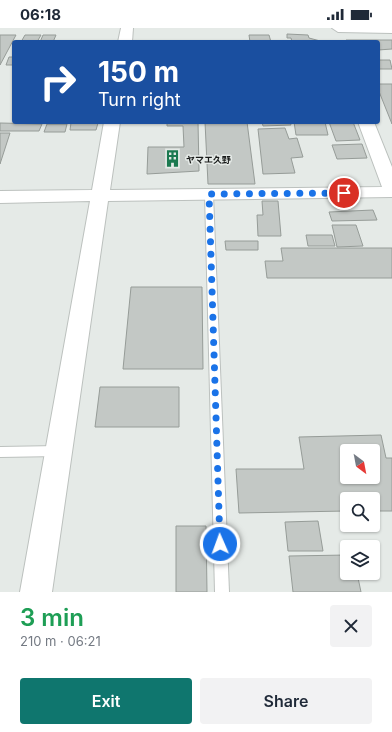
<!DOCTYPE html>
<meta charset="utf-8">
<style>
:root{--surface:#fff;--page:#f2f2f3;--text:#1f2937;--muted:#747a83;--accent:#0f766e}
body{margin:0;font-family:Inter,"Noto Sans JP",sans-serif;background:var(--page);color:var(--text);height:100vh;display:flex;flex-direction:column;font-size:15px;white-space:nowrap}
*{box-sizing:border-box;margin:0}
p{font-size:13px;color:var(--muted)}
.icon{flex:none;width:22px;height:22px;fill:none;stroke:currentColor;stroke-width:2;stroke-linecap:round;stroke-linejoin:round}
.map{position:relative;height:564px;overflow:hidden}
.details{display:flex;flex-direction:column;background:var(--surface);flex:1}
.details>*{flex:none}
.top-card{position:absolute;left:12px;top:12px;width:368px;height:84px;border-radius:4px;box-shadow:0 1px 3px #0004;background:#1a4fa0;color:#fff;overflow:hidden}
.needle{width:26px;rotate:148deg}
.tools{position:absolute;left:340px;top:416px;display:grid;gap:8px}
.tools a{display:grid;place-items:center;width:40px;height:40px;border-radius:4px;background:var(--surface);box-shadow:0 1px 3px #0004;font-size:20px}
.pin{position:absolute;display:grid;place-items:center;width:34px;height:34px;color:#fff;margin:-17px;border:2px solid #fff;border-radius:50%;box-shadow:0 1px 4px #0007}
.me{position:absolute;width:44px;margin:-22px;rotate:358deg;stroke-linejoin:round;filter:drop-shadow(0 0 3px #0008)}
.turn{display:flex;align-items:center;gap:14px;height:84px;padding:0 20px;font-size:18px}
.turn .icon{width:52px;height:52px;stroke-width:2.5}
.turn b{display:block;font-size:28px;line-height:34px}
.round{display:grid;place-items:center;flex:none;width:42px;height:42px;border-radius:4px;background:var(--page)}
.summary{display:flex;align-items:center;justify-content:space-between;height:68px;padding:0 20px}
h1{font-size:24px;font-weight:600;line-height:30px;color:#1e9e55}
.button{display:flex;gap:8px;margin-top:auto;padding:8px 20px}
.button a{flex:1;height:46px;border-radius:4px;background:var(--accent);color:#fff;font-size:16px;font-weight:600;line-height:46px;text-align:center}
.button a+a{background:var(--page);color:var(--text)}
.status{display:flex;justify-content:space-between;align-items:center;height:28px;padding:0 20px;background:var(--surface);direction:ltr}
.status svg{height:11px;fill:currentColor}
.map>svg:first-child{display:block}
.building{fill:#c3c8c5;stroke:#969c98;fill-rule:evenodd}
.lines{fill:none;stroke-linecap:round;stroke-linejoin:round}
.service-casing{stroke:#bcc1be;stroke-width:2}
.tertiary-casing{stroke:#bcc1be;stroke-width:2}
.service{fill:#fff;fill-rule:evenodd}
.tertiary{fill:#fff;fill-rule:evenodd}
.route{stroke:#1a73e8;stroke-width:7;stroke-dasharray:0 12.6}
.labels{text-anchor:middle;dominant-baseline:central;stroke-width:3;stroke-linejoin:round;paint-order:stroke}
.far-poi-label{font-size:9px;font-weight:bold;fill:#191b1a;stroke:#e5eae7;text-anchor:start}
</style>
<div class="status"><b>06:18</b><svg viewBox="0 0 49 12"><path d="M0 12V9h3v3zM5 12V6h3v6zM10 12V3h3v9zM15 12V0h3v12zM26 1h20v11H26zM47 4h2v5h-2z"/></svg></div>
<div class="map">
<svg width="392" height="564" viewBox="0 0 392 564">
<rect width="100%" height="100%" fill="#e5eae7"/>
<g class="building">
<path d="M 287,6 L 308,7 L 309,10 L 324,14 L 292,14 L 291,10 L 287,10 Z"/>
<path d="M 0,7 L 16,7 L 0,37 Z"/>
<path d="M 25,7 L 41,7 L 37,14 L 21,14 Z"/>
<path d="M 43,7 L 56,7 L 53,14 L 40,14 Z"/>
<path d="M 249,7 L 269,7 L 271,14 L 250,14 Z"/>
<path d="M 346,12 L 392,12 L 392,21 L 378,22 L 378,14 L 346,14 Z"/>
<path d="M 9,29 L 14,29 L 14,37 L 6,37 Z"/>
<path d="M 378,32 L 390,32 L 392,41 L 378,41 Z"/>
<path d="M 378,56 L 392,56 L 392,96 L 378,61 Z"/>
<path d="M 167,94 L 198,94 L 199,143 L 147,146 L 148,119 L 184,119 L 183,98 L 167,98 Z"/>
<path d="M 205,94 L 247,94 L 255,156 L 208,156 Z"/>
<path d="M 262,94 L 290,94 L 291,97 L 263,98 Z"/>
<path d="M 294,94 L 325,94 L 328,107 L 296,107 Z"/>
<path d="M 329,94 L 353,94 L 360,112 L 336,113 Z"/>
<path d="M 0,95 L 42,96 L 39,103 L 0,103 Z"/>
<path d="M 71,95 L 98,95 L 96,102 L 70,102 Z"/>
<path d="M 47,96 L 67,96 L 65,104 L 44,104 Z"/>
<path d="M 285,100 L 289,111 L 297,110 L 303,129 L 291,130 L 295,145 L 263,146 L 258,101 Z"/>
<path d="M 0,105 L 10,105 L 0,136 Z"/>
<path d="M 362,116 L 367,130 L 337,131 L 332,117 Z"/>
<path d="M 262,173 L 278,173 L 281,208 L 258,208 L 257,187 L 263,187 Z"/>
<path d="M 373,182 L 377,192 L 332,193 L 329,184 Z"/>
<path d="M 332,197 L 356,197 L 363,218 L 337,219 Z"/>
<path d="M 306,207 L 332,207 L 335,218 L 308,218 Z"/>
<path d="M 225,213 L 258,213 L 258,222 L 226,222 Z"/>
<path d="M 281,220 L 392,220 L 392,250 L 267,250 L 265,233 L 283,233 Z"/>
<path d="M 131,259 L 202,259 L 203,341 L 123,341 Z"/>
<path d="M 100,359 L 179,359 L 179,399 L 95,399 Z"/>
<path d="M 381,407 L 386,430 L 392,430 L 392,483 L 373,483 L 373,471 L 347,471 L 347,483 L 239,485 L 236,441 L 304,441 L 299,409 ZM 347,423 L 373,423 L 373,449 L 347,449 Z"/>
<path d="M 318,493 L 323,523 L 288,523 L 285,494 Z"/>
<path d="M 176,498 L 206,498 L 207,564 L 176,564 Z"/>
<path d="M 347,527 L 347,545 L 357,545 L 361,564 L 293,564 L 289,528 Z"/>
</g>
<g class="lines">
<defs>
<g id="service">
<path d="M 206,164 L 212,164 L 213,166 L 229,564 L 215,564 L 205,166 Z"/>
<path d="M 58,418 L 62,419 L 64,423 L 62,427 L 58,428 L 0,429 L 0,419 Z"/>
</g>
<g id="tertiary">
<path d="M 121,0 L 133,0 L 132,14 L 118,14 Z"/>
<path d="M 332,0 L 392,0 L 392,5 L 338,4 Z"/>
<path d="M 104,94 L 120,94 L 110,162 L 382,159 L 358,94 L 374,94 L 392,139 L 392,169 L 108,173 L 52,564 L 20,564 L 90,173 L 0,175 L 0,163 L 92,162 Z"/>
</g>
</defs>
<use href="#service" class="service-casing"/>
<use href="#tertiary" class="tertiary-casing"/>
<use href="#service" class="service"/>
<use href="#tertiary" class="tertiary"/>
</g>
<g class="lines">
<path class="route" d="M 220,516 L 209,166 L 344,165"/>
</g>
<defs>
<symbol id="building-bare" viewBox="-9 -9 18 18"><path d="M-4-6H4V6H1V3H-1V6H-4ZM-2.5-4.3h1.7v1.8h-1.7ZM.8-4.3h1.7v1.8H.8ZM-2.5-1h1.7V.8h-1.7ZM.8-1h1.7V.8H.8Z" fill="#1b7950" stroke="#e5eae7" stroke-width="2.5" paint-order="stroke"/></symbol>
</defs>
<g fill-rule="evenodd">
<use href="#building-bare" x="160" y="118" width="25" height="25"/>
</g>
<g class="labels">
<g class="far-poi-label">
<text x="186" y="131">ヤマエ久野</text>
</g>
</g>
</svg>
<div class="tools">
<a><svg class="needle" viewBox="-14 -14 28 28"><path d="M0-13l5 13h-10z" fill="#e53935"/><path d="M0 13l5-13h-10z" fill="#747a83"/></svg></a>
<a><svg class="icon" aria-label="search" viewBox="0 0 24 24"><circle cx="10" cy="10" r="6"/><path d="M15 15l6 6"/></svg></a>
<a><svg class="icon" aria-label="layers" viewBox="0 0 24 24"><path d="M12 4l9 5-9 5-9-5zM3 14l9 5 9-5"/></svg></a>
</div>
<div class="pin" style="left:344px;top:165px;background:#d93025"><svg class="icon" aria-label="arrive" viewBox="0 0 24 24"><path d="M6 21V4h12l-3 4 3 4H6"/></svg></div>
<svg class="me" style="left:220px;top:516px" viewBox="-20 -20 40 40"><circle r="17" fill="#1a73e8" stroke="#fff" stroke-width="3"/><path d="M0-11L8 9 0 5-8 9z" fill="#fff"/></svg>
<div class="top-card">
<div class="turn"><svg class="icon" aria-label="right" viewBox="0 0 24 24"><path d="M7 20v-9h11M14 6l5 5-5 5"/></svg><div><b>150 m</b>Turn right</div></div>
</div>
</div>
<section class="details">
<div class="summary"><div><h1>3 min</h1><p>210 m · 06:21</p></div><a class="round"><svg class="icon" aria-label="close" viewBox="0 0 24 24"><path d="M6 6l12 12M18 6L6 18"/></svg></a></div>
<div class="button"><a>Exit</a><a>Share</a></div>
</section>
